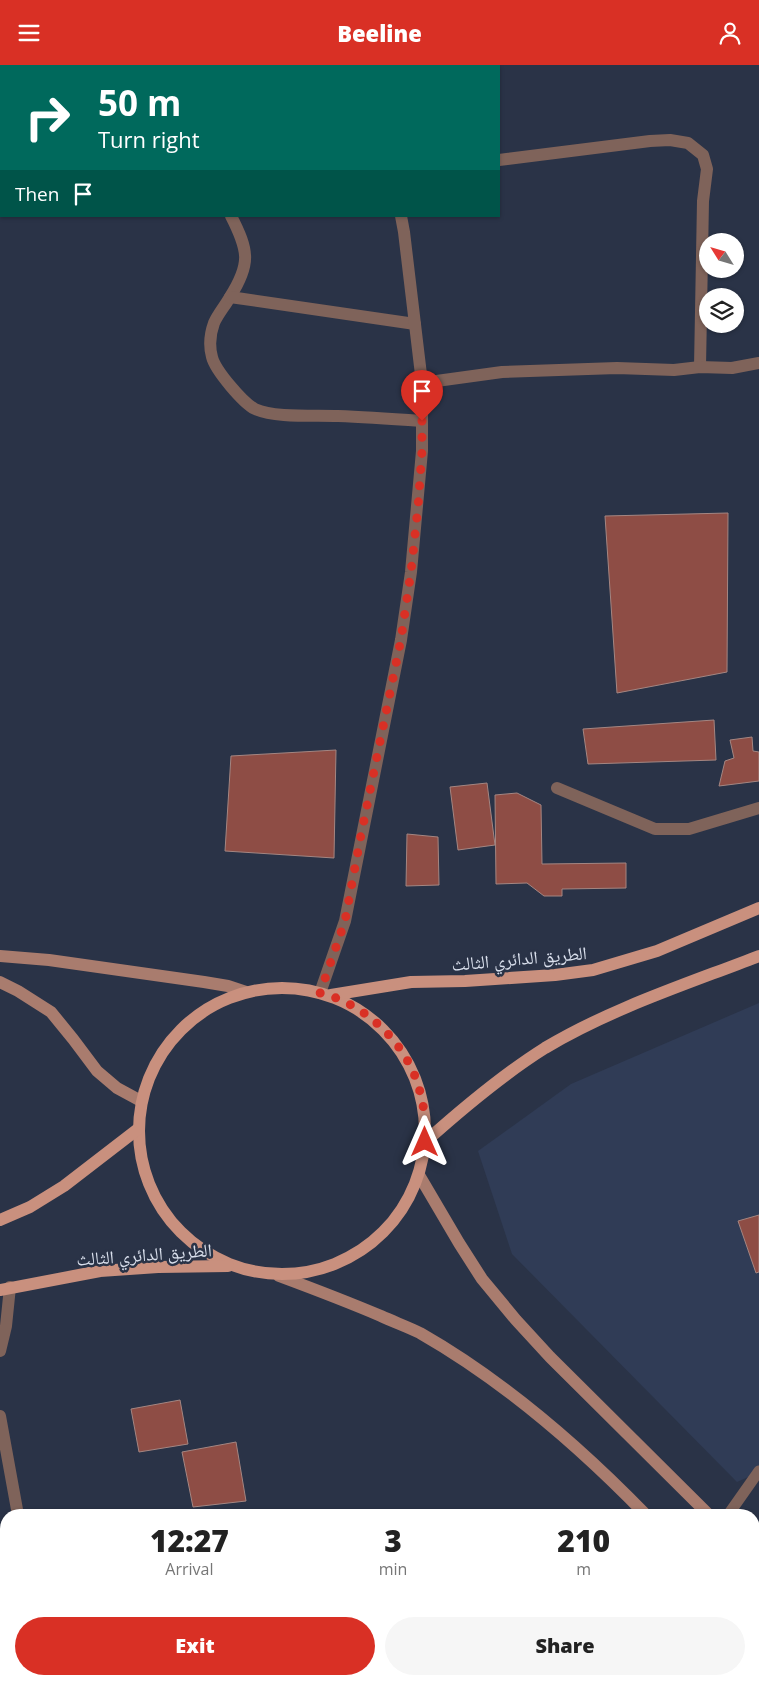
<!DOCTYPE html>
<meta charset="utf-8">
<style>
:root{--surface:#fff;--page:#f6f6f6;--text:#222;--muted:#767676;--accent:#d93025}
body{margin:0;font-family:"Open Sans","Noto Naskh Arabic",sans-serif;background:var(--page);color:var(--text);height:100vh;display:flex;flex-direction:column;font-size:19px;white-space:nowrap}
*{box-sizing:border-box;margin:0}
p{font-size:16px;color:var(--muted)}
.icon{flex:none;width:28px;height:28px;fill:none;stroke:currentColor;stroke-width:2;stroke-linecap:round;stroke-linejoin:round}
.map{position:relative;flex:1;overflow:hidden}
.drawer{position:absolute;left:0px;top:1444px;width:760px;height:176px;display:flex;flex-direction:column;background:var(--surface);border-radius:20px 20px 0 0;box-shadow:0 1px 4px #0004}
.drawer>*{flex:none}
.banner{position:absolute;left:0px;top:0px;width:500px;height:152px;box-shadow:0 1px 4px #0004;background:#00695c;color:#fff;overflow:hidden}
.needle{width:32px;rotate:307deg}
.buttons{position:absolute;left:699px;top:168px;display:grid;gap:10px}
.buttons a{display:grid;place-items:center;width:45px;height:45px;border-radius:50%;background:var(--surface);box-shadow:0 1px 4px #0004;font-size:25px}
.pin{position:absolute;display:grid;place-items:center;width:42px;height:42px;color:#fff;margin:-51px -21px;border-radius:50% 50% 50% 0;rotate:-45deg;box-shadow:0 0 5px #0007}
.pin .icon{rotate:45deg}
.me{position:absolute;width:55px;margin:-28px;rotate:0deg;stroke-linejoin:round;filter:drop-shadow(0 0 4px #0008)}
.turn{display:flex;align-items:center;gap:18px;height:105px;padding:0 15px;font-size:22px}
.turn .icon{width:65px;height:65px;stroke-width:2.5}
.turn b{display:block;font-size:35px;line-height:42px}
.then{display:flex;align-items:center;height:48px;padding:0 15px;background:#0003;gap:10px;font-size:19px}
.eta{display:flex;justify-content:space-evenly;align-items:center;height:85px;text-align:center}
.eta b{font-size:30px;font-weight:800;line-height:35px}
.action{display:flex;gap:10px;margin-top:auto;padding:10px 15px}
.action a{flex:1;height:58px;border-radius:30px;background:var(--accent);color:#fff;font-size:20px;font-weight:800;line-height:58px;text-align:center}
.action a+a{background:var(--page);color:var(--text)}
header{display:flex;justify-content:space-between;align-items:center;height:65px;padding:0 15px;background:var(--accent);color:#fff;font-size:22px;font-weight:800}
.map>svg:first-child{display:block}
.built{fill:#303c56}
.building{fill:#8e4d45;stroke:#a48682}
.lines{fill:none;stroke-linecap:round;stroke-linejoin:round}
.lane{stroke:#7f635a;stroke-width:11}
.street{stroke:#7f635a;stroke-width:12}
.secondary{stroke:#a97c6e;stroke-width:12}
.primary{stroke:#c9907e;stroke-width:12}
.route{stroke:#d93025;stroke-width:9;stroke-dasharray:0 16.2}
.labels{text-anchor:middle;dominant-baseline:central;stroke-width:5;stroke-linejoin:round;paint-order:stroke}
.street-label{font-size:18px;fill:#dae0ed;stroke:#2a3347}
</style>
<header><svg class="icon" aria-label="menu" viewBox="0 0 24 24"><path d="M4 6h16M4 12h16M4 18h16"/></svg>Beeline<svg class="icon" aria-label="person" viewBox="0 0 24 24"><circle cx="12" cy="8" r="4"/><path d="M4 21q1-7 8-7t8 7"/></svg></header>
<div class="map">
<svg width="759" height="1619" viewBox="0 0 759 1619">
<rect width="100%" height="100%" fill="#2a3347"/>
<path class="built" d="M 759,938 L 759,1407 L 737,1417 L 512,1189 L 478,1086 L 571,1019 Z"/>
<g class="building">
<path d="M 728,448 L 727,607 L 617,628 L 605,451 Z"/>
<path d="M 714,655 L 716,695 L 588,699 L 583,664 Z"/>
<path d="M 752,672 L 753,686 L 759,687 L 759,716 L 719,721 L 725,696 L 734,693 L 730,675 Z"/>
<path d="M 336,685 L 334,793 L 225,786 L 231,691 Z"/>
<path d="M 487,718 L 495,780 L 458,785 L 450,722 Z"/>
<path d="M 517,728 L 541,740 L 542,799 L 626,798 L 626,823 L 562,824 L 562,831 L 544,831 L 527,818 L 496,819 L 495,730 Z"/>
<path d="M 407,769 L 438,772 L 439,820 L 406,821 Z"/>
<path d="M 759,1150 L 759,1207 L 756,1208 L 738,1156 Z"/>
<path d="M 180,1335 L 188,1379 L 139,1387 L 131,1344 Z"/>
<path d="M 236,1377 L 246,1436 L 193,1442 L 182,1387 Z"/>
<path d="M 67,1614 L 121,1614 L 122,1619 L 68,1619 Z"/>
<path d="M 459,1614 L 504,1614 L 459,1617 Z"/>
<path d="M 677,1614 L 693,1614 L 687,1619 L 681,1619 Z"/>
<path d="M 704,1614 L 738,1614 L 742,1619 L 697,1619 Z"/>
</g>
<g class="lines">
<path class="lane" d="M 728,1450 L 759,1406"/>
<g class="street">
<path d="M 381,0 L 381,1"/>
<path d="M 0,55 L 1,55"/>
<path d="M 499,95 L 650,76 L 670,75 L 688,78 L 703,90 L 707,104 L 703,136 L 700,302"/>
<path d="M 231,151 C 249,186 251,199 230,232 C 225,241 218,249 214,258 C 210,269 209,281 212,292 C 215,305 243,338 255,344 C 274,353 316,350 338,351 C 366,352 394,354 422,356"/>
<path d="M 230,232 L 415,259"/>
<path d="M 422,318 L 502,307 L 617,303 L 674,305 L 700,302 L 732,303 L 759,298"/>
<path d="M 557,723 L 655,764 L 689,764 L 759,743"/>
<path d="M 320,928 L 345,856 L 401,575 L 411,507 L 422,386 L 422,318 L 404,167 L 401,151"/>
<path d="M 0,1286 L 6,1261 L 10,1222"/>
<path d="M 0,1351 L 18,1450"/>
<path d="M 0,1556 L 6,1549"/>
<path d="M 35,1614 L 36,1619"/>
<path d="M 384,1614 L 384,1619"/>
</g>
<g class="secondary">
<path d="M 0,891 L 49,895 L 204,917 L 228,921 L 246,927"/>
<path d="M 0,917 L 18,926 L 51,947 L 73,974 L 97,1006 L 117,1023 L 141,1036"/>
<path d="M 419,1110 L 459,1178 L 482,1214 L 516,1255 L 550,1292 L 709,1450"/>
<path d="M 279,1211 C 314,1224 348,1237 381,1251 C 394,1257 408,1262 420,1268 C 504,1316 579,1381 646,1450"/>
<path d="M 754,1497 L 759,1502"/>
<path d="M 754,1565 L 759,1571"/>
</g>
<g class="primary">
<circle cx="282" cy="1066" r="143"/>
<path d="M 331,930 L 411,917 L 465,916 L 555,910 L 593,905 L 657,886 L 759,843"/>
<path d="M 425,1077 C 463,1043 502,1010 545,983 C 612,943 687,919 759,891"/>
<path d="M 0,1155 L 30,1142 L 64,1121 L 138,1064"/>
<path d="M 0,1225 L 100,1206 L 158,1202 L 228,1201"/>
</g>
</g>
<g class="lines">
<path class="route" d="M 422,356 L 422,386 L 418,442 L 411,507 L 401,574 L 361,770 L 345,856 L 320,928 C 367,939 409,981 420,1027 C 425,1044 425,1060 425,1077"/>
</g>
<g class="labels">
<g class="street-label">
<text transform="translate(519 893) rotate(-5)">الطريق الدائري الثالث</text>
<text transform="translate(144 1189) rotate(-4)">الطريق الدائري الثالث</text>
</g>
</g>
</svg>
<div class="buttons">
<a><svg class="needle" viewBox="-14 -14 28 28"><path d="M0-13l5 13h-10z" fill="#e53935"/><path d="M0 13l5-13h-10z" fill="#767676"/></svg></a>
<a><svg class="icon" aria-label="layers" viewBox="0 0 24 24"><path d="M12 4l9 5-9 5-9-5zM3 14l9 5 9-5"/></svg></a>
</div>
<div class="pin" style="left:422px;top:356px;background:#d93025"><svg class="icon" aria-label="arrive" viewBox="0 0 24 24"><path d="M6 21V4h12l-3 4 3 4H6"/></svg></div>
<svg class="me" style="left:425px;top:1077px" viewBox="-20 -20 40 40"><path d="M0-17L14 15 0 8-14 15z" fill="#d93025" stroke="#fff" stroke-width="4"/></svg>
<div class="banner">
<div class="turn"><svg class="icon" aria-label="right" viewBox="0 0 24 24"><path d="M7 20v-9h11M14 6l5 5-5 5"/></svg><div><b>50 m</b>Turn right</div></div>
<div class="then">Then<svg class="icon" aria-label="arrive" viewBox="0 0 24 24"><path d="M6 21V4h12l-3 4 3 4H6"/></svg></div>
</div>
<section class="drawer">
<div class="eta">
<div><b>12:27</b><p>Arrival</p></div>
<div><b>3</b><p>min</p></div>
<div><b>210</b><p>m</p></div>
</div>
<div class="action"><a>Exit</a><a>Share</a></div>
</section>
</div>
